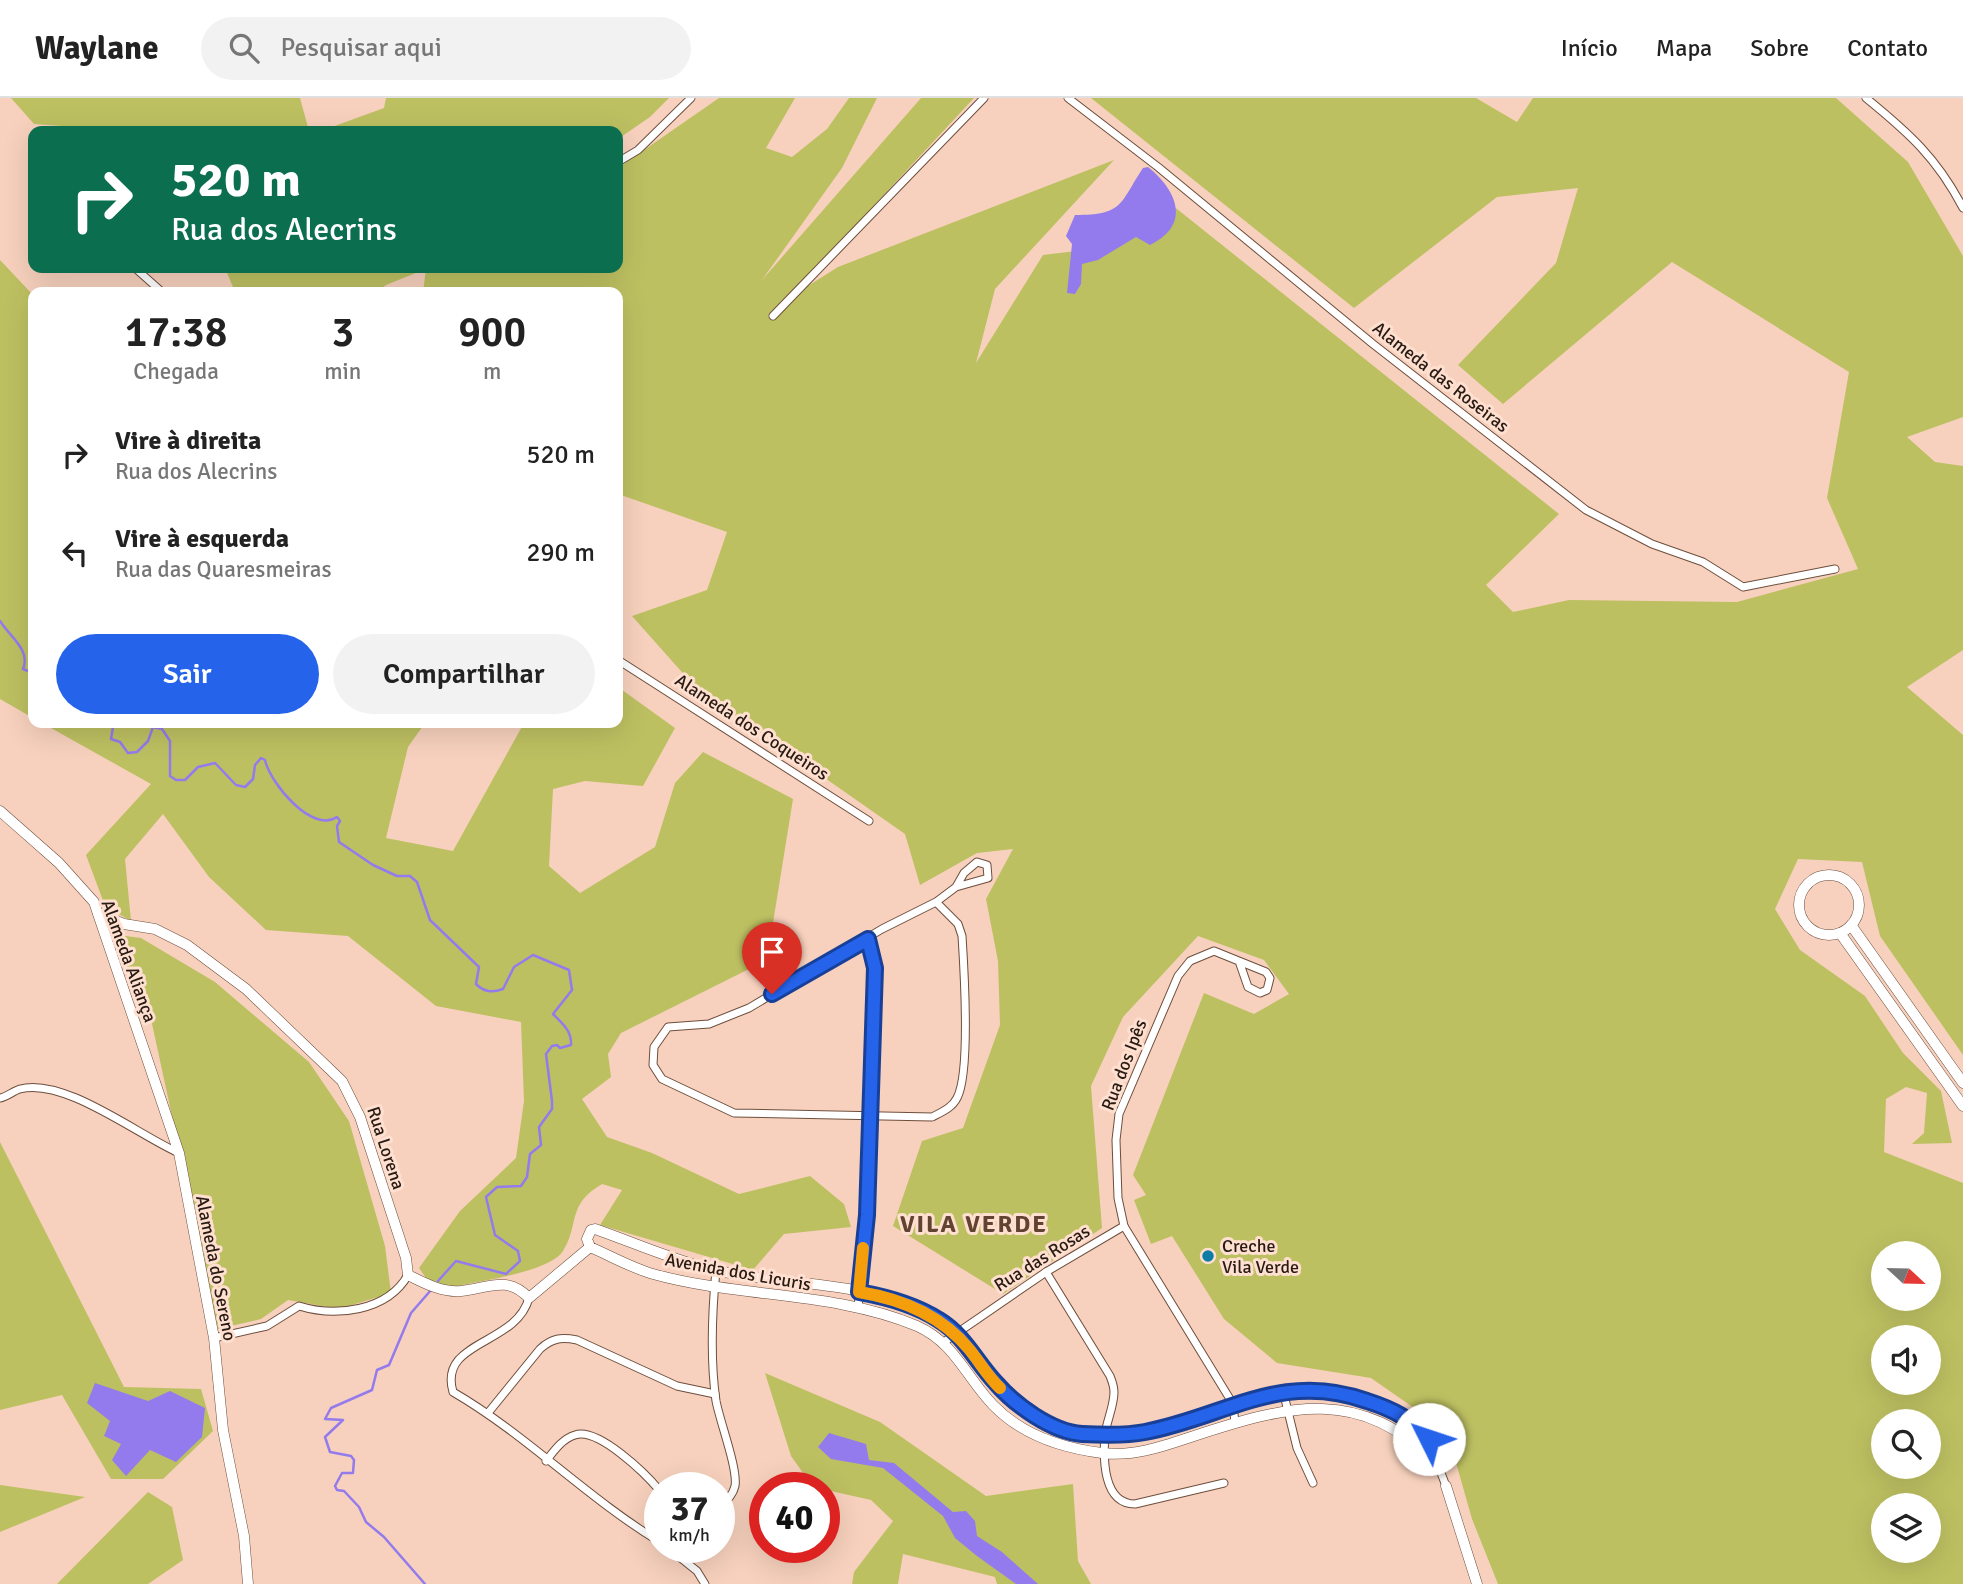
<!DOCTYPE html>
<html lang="pt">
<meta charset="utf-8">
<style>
:root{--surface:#fff;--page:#f2f2f2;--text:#222;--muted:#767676;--line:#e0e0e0;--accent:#2563eb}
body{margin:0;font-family:Signika,sans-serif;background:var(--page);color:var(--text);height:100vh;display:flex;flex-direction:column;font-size:26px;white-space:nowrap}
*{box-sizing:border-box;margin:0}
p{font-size:23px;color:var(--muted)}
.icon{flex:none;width:38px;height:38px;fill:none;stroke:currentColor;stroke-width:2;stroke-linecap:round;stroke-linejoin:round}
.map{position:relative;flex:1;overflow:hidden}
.side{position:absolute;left:28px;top:189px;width:595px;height:441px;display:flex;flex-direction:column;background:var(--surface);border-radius:14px;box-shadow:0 7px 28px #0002}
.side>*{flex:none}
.banner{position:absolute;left:28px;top:28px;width:595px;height:147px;border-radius:14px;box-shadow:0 7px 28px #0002;background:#0b6e4f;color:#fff;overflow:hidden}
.needle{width:46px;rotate:112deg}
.fabs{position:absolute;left:1871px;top:1143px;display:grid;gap:14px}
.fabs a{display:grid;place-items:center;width:70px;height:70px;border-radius:50%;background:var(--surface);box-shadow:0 7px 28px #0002;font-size:35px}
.speed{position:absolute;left:644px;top:1374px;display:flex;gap:14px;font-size:35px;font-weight:700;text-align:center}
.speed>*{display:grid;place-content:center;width:91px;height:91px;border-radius:50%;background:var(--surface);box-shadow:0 7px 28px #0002;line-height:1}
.speed small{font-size:18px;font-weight:400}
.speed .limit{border:10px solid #d22;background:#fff;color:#111}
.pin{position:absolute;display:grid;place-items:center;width:60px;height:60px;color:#fff;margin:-72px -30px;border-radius:50% 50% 50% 0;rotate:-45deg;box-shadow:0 0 7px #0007}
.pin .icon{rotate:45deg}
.me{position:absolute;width:77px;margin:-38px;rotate:311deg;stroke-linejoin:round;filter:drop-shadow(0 0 5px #0008)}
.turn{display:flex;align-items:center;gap:24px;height:147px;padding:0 28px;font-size:32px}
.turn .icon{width:91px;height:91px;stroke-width:2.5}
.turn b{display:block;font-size:49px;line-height:60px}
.eta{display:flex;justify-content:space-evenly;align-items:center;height:119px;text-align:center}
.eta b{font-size:42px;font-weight:600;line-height:49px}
.primary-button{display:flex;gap:14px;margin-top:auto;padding:14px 28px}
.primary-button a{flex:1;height:80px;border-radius:42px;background:var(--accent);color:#fff;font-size:28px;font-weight:600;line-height:80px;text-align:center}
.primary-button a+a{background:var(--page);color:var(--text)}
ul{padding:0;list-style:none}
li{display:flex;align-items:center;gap:21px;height:98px;padding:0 28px}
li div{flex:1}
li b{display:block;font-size:26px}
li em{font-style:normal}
header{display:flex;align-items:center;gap:42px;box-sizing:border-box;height:98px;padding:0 35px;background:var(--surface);border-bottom:2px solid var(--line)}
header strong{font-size:33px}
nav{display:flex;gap:38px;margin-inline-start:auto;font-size:24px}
.search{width:490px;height:63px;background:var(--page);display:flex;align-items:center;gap:18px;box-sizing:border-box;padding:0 24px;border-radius:38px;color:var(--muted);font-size:26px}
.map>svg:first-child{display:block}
.green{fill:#bdc061;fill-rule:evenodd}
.water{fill:#937bed}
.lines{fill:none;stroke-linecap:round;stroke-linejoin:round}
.stream{stroke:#937bed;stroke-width:2.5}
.street-casing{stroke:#6e4e3d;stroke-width:9}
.secondary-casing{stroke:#6e4e3d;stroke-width:11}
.street{stroke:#fff;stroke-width:7}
.secondary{stroke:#fff;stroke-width:10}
.route-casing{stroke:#184099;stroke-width:18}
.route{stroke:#2563eb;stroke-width:12}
.slow{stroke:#f59e0b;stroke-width:12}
.poi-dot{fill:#0d7da6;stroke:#ffe0d0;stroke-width:2.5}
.labels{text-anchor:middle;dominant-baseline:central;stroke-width:6;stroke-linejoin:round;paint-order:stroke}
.street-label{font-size:18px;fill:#281b13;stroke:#ffe0d0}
.poi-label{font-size:18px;fill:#281b13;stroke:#ffe0d0;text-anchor:start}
.district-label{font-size:24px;font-weight:bold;letter-spacing:2px;fill:#614332;stroke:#ffe0d0}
</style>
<header>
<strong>Waylane</strong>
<div class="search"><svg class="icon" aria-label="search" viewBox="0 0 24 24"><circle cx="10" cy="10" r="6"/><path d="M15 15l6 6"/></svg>Pesquisar aqui</div>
<nav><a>Início</a><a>Mapa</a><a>Sobre</a><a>Contato</a></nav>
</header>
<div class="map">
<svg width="1963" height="1486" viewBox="0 0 1963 1486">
<rect width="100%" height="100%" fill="#f7d1bd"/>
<g class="green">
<path d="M 11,0 L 300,0 L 309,33 L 130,33 L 34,26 Z"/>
<path d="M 386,0 L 669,0 L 650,19 L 618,41 L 618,33 L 321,33 L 384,10 Z"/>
<path d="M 719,0 L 795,0 L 766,50 L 792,59 L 827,31 L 849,0 L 877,0 L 842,70 L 762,182 L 921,0 L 974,0 L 787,201 L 838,169 L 1114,62 L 995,191 L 976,265 L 1043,157 L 1101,150 L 1167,103 L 1559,416 L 1486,487 L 1513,514 L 1569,502 L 1737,504 L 1858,471 L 1827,400 L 1849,274 L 1672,164 L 1503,306 L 1458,267 L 1556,165 L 1578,90 L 1497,99 L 1354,210 L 1091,0 L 1476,0 L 1517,24 L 1533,0 L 1836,0 L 1908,64 L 1963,158 L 1963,319 L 1907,339 L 1935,364 L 1963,368 L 1963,552 L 1907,589 L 1963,637 L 1963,957 L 1880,838 L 1862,764 L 1798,761 L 1775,811 L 1800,852 L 1865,898 L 1903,955 L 1941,993 L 1952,1045 L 1912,1046 L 1924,1035 L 1927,995 L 1906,989 L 1886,1001 L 1884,1054 L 1963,1085 L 1963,1486 L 1498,1486 L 1472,1421 L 1447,1333 L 1371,1280 L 1277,1265 L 1224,1221 L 1172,1138 L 1151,1146 L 1134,1102 L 1146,1097 L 1133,1077 L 1204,895 L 1254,916 L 1289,896 L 1264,862 L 1198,838 L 1123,919 L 1091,988 L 1102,1130 L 1003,1196 L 893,1128 L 922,1043 L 963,1030 L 1000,927 L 998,863 L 986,801 L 1013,751 L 977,755 L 920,787 L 905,736 L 696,590 L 632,518 L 707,492 L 727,434 L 618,396 L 618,194 L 423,194 L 426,171 L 386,187 L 377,194 L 235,194 L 225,170 L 618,170 L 618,70 ZM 1883,1155 L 1928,1155 L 1928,1200 L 1883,1200 ZM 1883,1239 L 1928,1239 L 1928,1284 L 1883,1284 ZM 1883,1323 L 1928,1323 L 1928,1368 L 1883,1368 ZM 1883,1407 L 1928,1407 L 1928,1452 L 1883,1452 Z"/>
<path d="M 0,162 L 33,197 L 33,620 L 0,601 Z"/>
<path d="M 618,589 L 675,630 L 643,688 L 585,683 L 553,691 L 549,768 L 580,795 L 655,749 L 675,685 L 703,654 L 793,701 L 767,862 L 621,935 L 608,956 L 611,979 L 582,1001 L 607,1039 L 652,1055 L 739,1096 L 810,1078 L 844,1106 L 851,1129 L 784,1136 L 753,1172 L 600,1127 L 622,1092 L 602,1086 C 566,1107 580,1126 563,1153 C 549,1176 463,1185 435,1193 L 419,1170 L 460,1113 L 516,1060 L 524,1003 L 521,924 L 436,908 L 348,838 L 266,832 L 209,779 L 163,716 L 125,761 L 131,823 L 105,808 L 86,757 L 151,686 L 42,625 L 425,625 L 408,649 L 386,740 L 453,753 L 524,625 L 618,625 Z"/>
<path d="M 111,836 L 141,840 L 215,884 L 309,964 L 349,1023 L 385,1148 L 391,1195 L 339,1211 L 288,1202 L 261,1221 L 218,1231 L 151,921 Z"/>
<path d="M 0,1044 L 124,1289 L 201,1291 L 213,1333 L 163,1381 L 111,1381 L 62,1297 L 0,1312 Z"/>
<path d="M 765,1275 L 880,1324 L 986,1398 L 1073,1386 L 1078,1463 L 1091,1486 L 997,1486 L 995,1479 L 903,1456 L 898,1486 L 852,1486 L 854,1474 L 893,1423 L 871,1402 L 813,1389 L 791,1358 Z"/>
<path d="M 0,1387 L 85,1399 L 0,1434 Z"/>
<path d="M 148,1394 L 172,1409 L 183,1462 L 148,1486 L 57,1486 Z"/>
</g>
<g class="water">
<path d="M 1148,69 C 1178,93 1191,127 1150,147 L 1136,139 L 1098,162 L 1082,166 L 1081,186 L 1075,196 L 1067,195 L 1072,146 L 1066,138 L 1075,117 C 1124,117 1119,106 1143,70 Z"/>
<path d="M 95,1285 L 148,1303 L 170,1293 L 205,1310 L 202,1339 L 176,1364 L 150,1352 L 126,1378 L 112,1362 L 121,1346 L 104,1338 L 110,1323 L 87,1305 Z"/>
<path d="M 829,1335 L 866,1346 L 869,1362 L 894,1365 L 953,1414 L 966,1413 L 975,1423 L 977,1438 L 1002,1454 L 1038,1486 L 1016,1486 L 977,1458 L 955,1440 L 943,1418 L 883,1370 L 831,1361 L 818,1349 Z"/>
</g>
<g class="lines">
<g class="stream">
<path d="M 0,523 C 10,539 31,552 23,571 L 33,575"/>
<path d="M 125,625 L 113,629 L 111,641 L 120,644 L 128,655 L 137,654 L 148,643 L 153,629 L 162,631 L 170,643 L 170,678 L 176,682 L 185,682 L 198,669 L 215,665 L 236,687 L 245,689 L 253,681 L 255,667 L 261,660 L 265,662 C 270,685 312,736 337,719 L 340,723 L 337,728 L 339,744 L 373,767 L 397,778 L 410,778 L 417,784 L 430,822 L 479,869 L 476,886 C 484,894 492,895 503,891 L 514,869 L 533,857 L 569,872 L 572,892 L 553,916 C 562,925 572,933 571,947 L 560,950 L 557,947 L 552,948 L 546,956 L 552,1003 L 552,1011 L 539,1029 L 541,1047 L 530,1056 L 527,1079 L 521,1088 L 497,1089 L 486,1099 L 495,1137 L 518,1153 L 520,1163 L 506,1176 L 456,1163 L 438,1183"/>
<path d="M 425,1486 L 384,1439 L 366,1424 L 359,1409 L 344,1393 L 337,1392 L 335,1388 L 342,1375 L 353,1375 L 354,1362 L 351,1358 L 330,1354 L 325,1339 L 343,1322 L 325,1321 L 331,1310 L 372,1292 L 377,1272 L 389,1267 L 411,1215 L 431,1192"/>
</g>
<defs>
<g id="street">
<path d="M 1068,0 L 1158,69 L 1373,246 L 1586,412 L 1652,446 L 1703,464 L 1743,489 L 1835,471"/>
<path d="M 1866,0 C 1909,35 1937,60 1963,110"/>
<path d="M 618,64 L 638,52 L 691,0"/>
<path d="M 135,170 L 162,194"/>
<path d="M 773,218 L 984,0"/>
<path d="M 618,562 L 869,723"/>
<path d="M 936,804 L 958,826 L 962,838 C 964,870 971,974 957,1000 C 952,1010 942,1014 932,1019 L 734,1015 L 662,981 L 653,967 L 654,949 L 668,929 L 709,926 L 749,910 L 882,831 L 936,804 L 956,789 L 964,775 L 977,764 L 987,767 L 988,780 L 956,789"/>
<path d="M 0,1000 C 7,999 13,993 20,991 C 64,979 138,1037 179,1055"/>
<path d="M 716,1172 C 712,1214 710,1261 716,1303 C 720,1324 738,1371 735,1388 C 733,1397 726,1404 719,1409"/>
<path d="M 1046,1174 L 1110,1278 C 1112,1283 1114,1289 1114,1294 C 1114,1308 1107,1322 1105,1336 C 1103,1361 1103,1406 1135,1406 L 1224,1385"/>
<path d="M 529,1200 C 516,1248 438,1242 453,1294 C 527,1337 587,1400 660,1444"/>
<path d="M 858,1210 L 867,1117 L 875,870 L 868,841"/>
<path d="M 214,1240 L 267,1228 L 299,1208 C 335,1219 387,1214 408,1177"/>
<path d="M 944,1244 L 1046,1174 L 1124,1128"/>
<path d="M 1283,1293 L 1297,1350 L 1313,1385"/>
<path d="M 488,1315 L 540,1251 C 552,1240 561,1239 577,1242 L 677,1288 L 715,1296"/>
<path d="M 1235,1325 L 1233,1306 L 1124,1128 L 1118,1100 L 1116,1042 L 1119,1016 L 1178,878 L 1190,863 L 1214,853 L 1266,874 L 1270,880 L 1267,892 L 1260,895 L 1248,889 L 1240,866"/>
<path d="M 546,1363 C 554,1353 562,1341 575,1337 C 598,1329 646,1376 660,1393"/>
<path d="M 1438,1367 L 1446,1388"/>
<path d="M 667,1449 L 697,1473 L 705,1486"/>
</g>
<g id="secondary">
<path d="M 0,713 L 59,765 L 94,804 L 179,1055 L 214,1240 L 223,1332 L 244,1438 L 248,1486"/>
<circle cx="1829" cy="807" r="30"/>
<path d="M 98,815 L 124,826 L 155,831 L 187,847 L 246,891 L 342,983 L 360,1019 L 406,1160 L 408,1177 C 424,1185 443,1195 461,1193 C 489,1190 507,1177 529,1200 L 590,1149"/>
<path d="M 1851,827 L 1963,985"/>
<path d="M 1840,835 L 1963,1008"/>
<path d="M 595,1131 C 635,1145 672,1162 714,1172 C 787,1189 874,1181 940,1222 C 964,1237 977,1265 996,1285 C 1019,1311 1056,1335 1091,1337 C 1195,1343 1262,1266 1374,1305 C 1410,1318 1426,1330 1438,1367 C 1360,1287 1289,1307 1194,1338 C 1164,1348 1134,1359 1102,1355 C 1062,1350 1021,1336 993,1307 C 966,1279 955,1245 917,1228 C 834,1193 739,1200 653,1176 C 632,1170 611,1158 590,1149 L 587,1141 L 591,1132 Z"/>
<path d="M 1446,1388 L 1477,1486"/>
</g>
</defs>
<use href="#street" class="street-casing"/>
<use href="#secondary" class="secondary-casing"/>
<use href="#street" class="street"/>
<use href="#secondary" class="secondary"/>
</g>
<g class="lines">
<defs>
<path id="route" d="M 772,896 L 868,841 L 875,870 L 867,1117 L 859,1194 C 887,1199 916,1207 939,1222 C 964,1237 977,1265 996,1285 C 1015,1307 1052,1334 1082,1336 C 1102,1337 1125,1338 1145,1334 C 1225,1319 1281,1272 1367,1303 C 1392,1311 1412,1321 1429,1341"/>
</defs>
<use href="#route" class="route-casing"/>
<use href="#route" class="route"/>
<path class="slow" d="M 863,1150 L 859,1194 C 902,1201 941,1217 969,1251 C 979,1263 988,1279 1000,1290"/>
</g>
<circle class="poi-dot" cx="1208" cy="1158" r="7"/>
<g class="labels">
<g class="street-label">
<text transform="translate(1441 279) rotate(38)">Alameda das Roseiras</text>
<text transform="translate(752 629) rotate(33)">Alameda dos Coqueiros</text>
<text transform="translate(129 863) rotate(70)">Alameda Aliança</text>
<text transform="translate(1124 967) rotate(-69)">Rua dos Ipês</text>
<text transform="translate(386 1050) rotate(72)">Rua Lorena</text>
<text transform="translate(1042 1160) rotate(-32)">Rua das Rosas</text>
<text transform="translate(216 1170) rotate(79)">Alameda do Sereno</text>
<text transform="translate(738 1174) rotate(10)">Avenida dos Licuris</text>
</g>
<g class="poi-label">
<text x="1222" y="1148">Creche<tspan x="1222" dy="21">Vila Verde</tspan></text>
</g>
<g class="district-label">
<text x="974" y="1126">VILA VERDE</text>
</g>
</g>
</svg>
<div class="fabs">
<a><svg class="needle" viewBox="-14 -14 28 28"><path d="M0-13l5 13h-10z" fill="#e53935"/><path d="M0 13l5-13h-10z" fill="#767676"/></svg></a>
<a><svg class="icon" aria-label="sound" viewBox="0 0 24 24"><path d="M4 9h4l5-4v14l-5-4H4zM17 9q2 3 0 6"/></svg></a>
<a><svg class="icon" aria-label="search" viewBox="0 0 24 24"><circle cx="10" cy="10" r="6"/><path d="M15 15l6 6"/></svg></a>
<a><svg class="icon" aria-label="layers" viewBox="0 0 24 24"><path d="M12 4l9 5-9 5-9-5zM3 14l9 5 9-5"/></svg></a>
</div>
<div class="speed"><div>37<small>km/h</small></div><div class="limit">40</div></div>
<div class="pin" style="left:772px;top:896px;background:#d93025"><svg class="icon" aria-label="arrive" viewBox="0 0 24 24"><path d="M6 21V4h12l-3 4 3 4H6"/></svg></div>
<svg class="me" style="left:1429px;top:1341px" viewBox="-20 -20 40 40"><circle r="19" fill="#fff"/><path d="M0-13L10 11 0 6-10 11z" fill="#2563eb"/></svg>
<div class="banner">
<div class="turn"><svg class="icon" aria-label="right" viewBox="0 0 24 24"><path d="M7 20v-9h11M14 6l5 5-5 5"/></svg><div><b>520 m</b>Rua dos Alecrins</div></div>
</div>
<section class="side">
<div class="eta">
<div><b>17:38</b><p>Chegada</p></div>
<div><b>3</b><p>min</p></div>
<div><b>900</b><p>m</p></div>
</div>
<ul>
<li><svg class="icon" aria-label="right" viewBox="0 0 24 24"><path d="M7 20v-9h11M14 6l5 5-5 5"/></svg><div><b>Vire à direita</b><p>Rua dos Alecrins</p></div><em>520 m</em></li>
<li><svg class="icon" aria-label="left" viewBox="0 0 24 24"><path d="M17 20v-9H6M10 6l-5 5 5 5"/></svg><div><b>Vire à esquerda</b><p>Rua das Quaresmeiras</p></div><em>290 m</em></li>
</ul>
<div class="primary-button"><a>Sair</a><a>Compartilhar</a></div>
</section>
</div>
